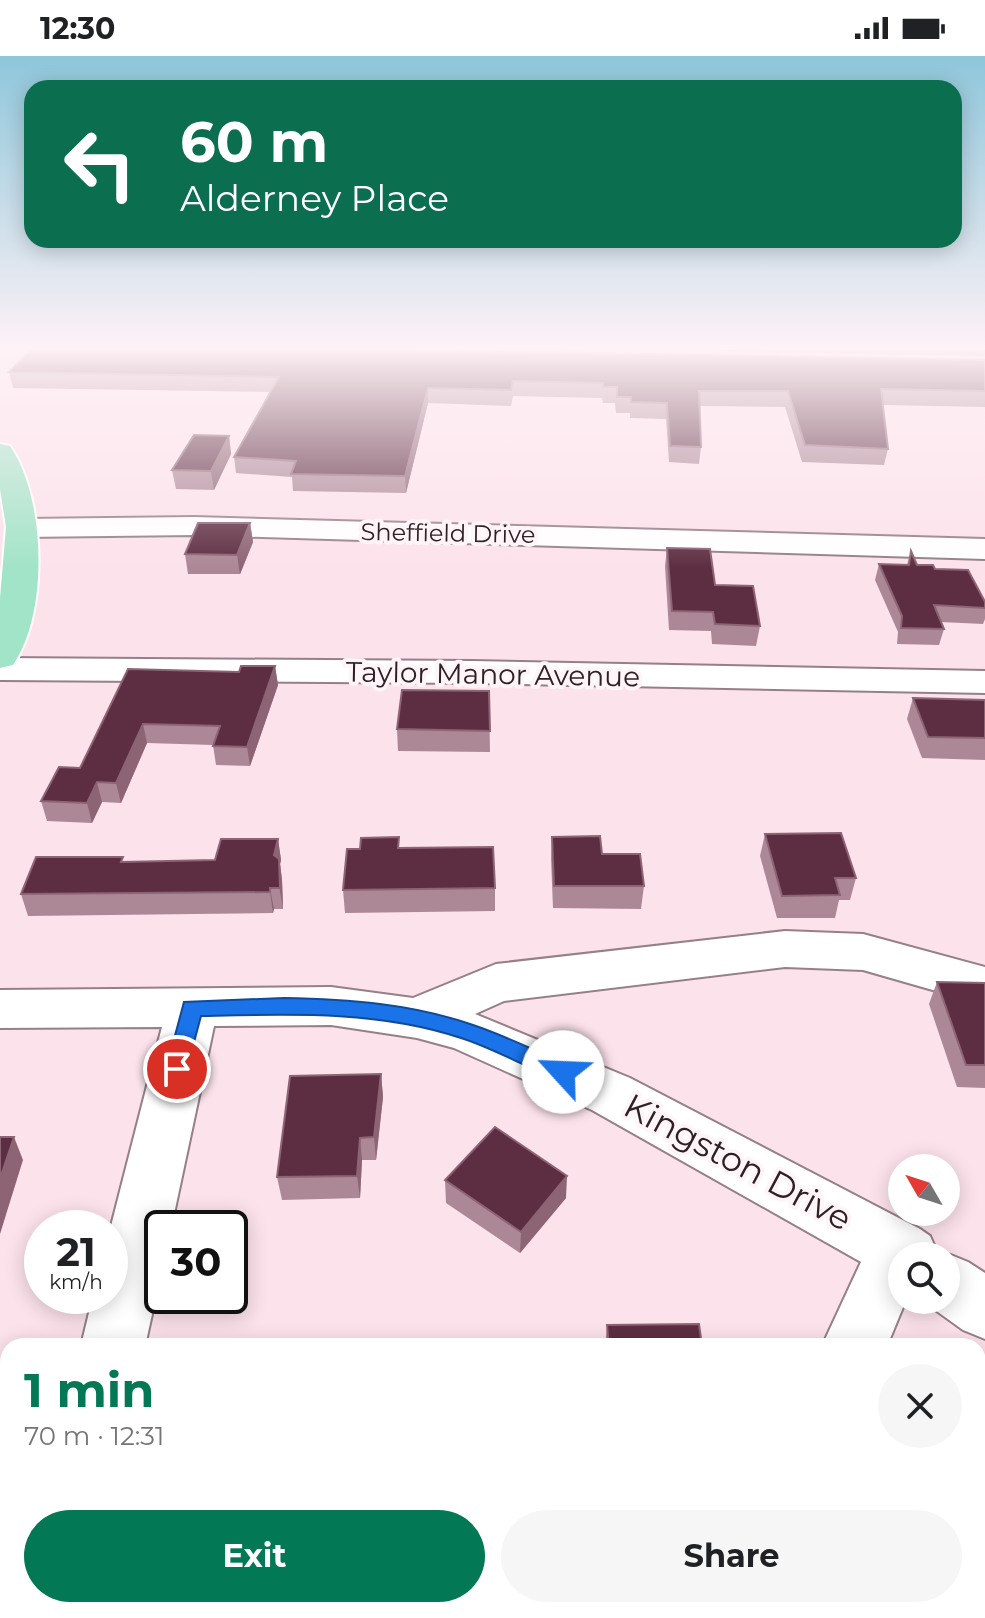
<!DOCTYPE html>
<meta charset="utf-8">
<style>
:root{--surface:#fff;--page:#f6f6f6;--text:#202124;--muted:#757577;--accent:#027854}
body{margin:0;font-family:Montserrat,sans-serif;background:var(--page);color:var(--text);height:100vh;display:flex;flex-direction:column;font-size:30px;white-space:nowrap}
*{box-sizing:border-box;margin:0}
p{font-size:26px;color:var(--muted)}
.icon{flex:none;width:44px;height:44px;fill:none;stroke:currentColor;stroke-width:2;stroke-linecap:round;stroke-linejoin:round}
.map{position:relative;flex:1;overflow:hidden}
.side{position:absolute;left:0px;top:1282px;width:986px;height:280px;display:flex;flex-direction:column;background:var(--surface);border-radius:24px 24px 0 0;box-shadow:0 4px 20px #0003}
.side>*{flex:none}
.banner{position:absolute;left:24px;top:24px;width:938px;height:168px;border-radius:24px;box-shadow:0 4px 20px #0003;background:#0b6e4f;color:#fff;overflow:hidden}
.needle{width:52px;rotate:309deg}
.tools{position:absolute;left:888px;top:1098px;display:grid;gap:16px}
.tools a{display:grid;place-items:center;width:72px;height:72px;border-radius:50%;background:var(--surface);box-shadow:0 4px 20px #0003;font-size:40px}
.speed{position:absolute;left:24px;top:1154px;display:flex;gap:16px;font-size:40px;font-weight:700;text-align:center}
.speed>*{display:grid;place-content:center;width:104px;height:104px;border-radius:50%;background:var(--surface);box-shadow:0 4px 20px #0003;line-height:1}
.speed small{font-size:20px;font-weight:400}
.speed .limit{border:4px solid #111;border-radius:12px;background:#fff;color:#111}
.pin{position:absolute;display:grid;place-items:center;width:68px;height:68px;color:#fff;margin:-34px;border:4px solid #fff;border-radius:50%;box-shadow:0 2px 8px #0007}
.me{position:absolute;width:88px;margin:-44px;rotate:295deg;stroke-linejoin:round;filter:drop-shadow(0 0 6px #0008)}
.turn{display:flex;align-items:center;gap:28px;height:168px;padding:0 24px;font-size:36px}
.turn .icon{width:104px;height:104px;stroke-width:2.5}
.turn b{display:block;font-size:56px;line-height:68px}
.round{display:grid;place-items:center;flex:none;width:84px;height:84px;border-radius:42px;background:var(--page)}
.summary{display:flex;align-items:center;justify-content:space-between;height:136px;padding:0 24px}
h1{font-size:48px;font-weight:700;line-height:60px;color:var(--accent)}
.primary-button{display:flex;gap:16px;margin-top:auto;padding:16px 24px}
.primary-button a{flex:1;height:92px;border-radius:48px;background:var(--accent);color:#fff;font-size:32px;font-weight:700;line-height:92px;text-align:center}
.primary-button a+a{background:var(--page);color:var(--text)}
.status{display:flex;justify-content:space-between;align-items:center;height:56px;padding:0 40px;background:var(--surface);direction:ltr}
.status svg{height:22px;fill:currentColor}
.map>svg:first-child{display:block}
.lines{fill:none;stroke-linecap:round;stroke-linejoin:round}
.minor-casing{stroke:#967f87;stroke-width:4}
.major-casing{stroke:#fff;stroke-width:4}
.minor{fill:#fff;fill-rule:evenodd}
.major{fill:#a2e4c8;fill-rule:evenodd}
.wall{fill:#ac8896}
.shaded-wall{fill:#8d6474}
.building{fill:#5d2e41;stroke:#8d6474;stroke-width:2}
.route{fill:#1a73e8;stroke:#114b97;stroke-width:2}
.labels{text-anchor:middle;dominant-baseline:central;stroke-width:8;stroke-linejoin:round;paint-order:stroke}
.far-street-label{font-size:24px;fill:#2c2225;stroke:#fff4f8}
.street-label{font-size:28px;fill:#2c2225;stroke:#fff4f8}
.near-street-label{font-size:34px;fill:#2c2225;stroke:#fff4f8}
</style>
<div class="status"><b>12:30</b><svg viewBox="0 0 49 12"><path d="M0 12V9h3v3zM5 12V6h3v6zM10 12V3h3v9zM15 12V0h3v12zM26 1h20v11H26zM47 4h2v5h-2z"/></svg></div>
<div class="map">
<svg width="985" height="1562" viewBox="0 0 985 1562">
<rect width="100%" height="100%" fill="#fce2eb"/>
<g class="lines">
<defs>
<g id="minor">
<path d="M 194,461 L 985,483 L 985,503 L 194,479 L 23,481 L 12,479 L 7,472 L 12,465 L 23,463 Z"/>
<path d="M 0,602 L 472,605 L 985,615 L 985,637 L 472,627 L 0,624 Z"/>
<path d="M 785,875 L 863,878 L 985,911 L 985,949 L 863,914 L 785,911 L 504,945 L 475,958 L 630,1022 L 920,1173 L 930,1180 L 939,1200 L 946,1197 L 968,1206 L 985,1217 L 985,1283 L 963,1274 L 924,1246 L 923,1244 L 946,1244 L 946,1200 L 902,1200 L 902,1244 L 906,1244 L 887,1290 L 822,1290 L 861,1206 L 592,1054 L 454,992 L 417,982 L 331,969 L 214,970 L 171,1172 L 162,1172 L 162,1213 L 145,1290 L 81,1290 L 93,1240 L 110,1240 L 110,1174 L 162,971 L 0,972 L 0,934 L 331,931 L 413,942 L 496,908 Z"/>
<path d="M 13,1554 L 89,1554 L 87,1562 L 11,1562 Z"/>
<path d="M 857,1554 L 933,1554 L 936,1562 L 860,1562 Z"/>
</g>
<path id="major" d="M 0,388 L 10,390 C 46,442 49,557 13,609 L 0,612 L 0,542 L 6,471 L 0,433 Z"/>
</defs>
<use href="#minor" class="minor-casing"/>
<use href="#major" class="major-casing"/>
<use href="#minor" class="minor"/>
<use href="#major" class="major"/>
</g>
<g class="wall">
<path d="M 671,294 L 985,294 L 985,300 Z"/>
<path d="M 985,304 L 985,351 L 883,349 L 888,393 L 884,409 L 802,406 L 785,351 L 700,350 L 701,391 L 699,408 L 669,406 L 666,363 L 630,362 L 630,357 L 616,357 L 615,347 L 603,347 L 602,342 L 513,340 L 511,350 L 428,347 L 406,437 L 293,435 L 292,421 L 236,417 L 234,401 L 270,336 L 13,332 L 9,316 Z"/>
<path d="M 229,380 L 231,398 L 214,434 L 176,433 L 172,414 Z"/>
<path d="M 250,467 L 253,486 L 240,518 L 188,518 L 185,498 Z"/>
<path d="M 667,492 L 715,529 L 760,570 L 756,590 L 712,588 L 711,575 L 669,574 L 665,510 Z"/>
<path d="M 911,495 L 917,509 L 935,513 L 985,546 L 985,563 L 983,568 L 941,566 L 944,573 L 939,589 L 897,588 L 898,576 L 875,524 L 879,508 L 907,509 Z"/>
<path d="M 275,610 L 278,629 L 250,710 L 216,709 L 213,689 L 147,687 L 121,747 L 102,746 L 92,767 L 47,765 L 41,745 L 80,712 L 128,613 L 239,616 Z"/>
<path d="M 489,635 L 490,696 L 398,695 L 397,673 Z"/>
<path d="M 913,642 L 985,645 L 985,704 L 922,702 L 907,663 Z"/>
<path d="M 765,778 L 856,822 L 850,844 L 839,844 L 835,862 L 777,862 L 760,800 Z"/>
<path d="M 552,781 L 602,798 L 644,830 L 641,853 L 553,852 L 551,803 Z"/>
<path d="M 278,783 L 281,804 L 280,808 L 282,824 L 283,853 L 274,853 L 273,857 L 28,860 L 21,838 L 125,806 L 215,804 Z"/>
<path d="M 400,792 L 495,832 L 495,855 L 345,857 L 343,834 Z"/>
<path d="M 937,926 L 985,927 L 985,1032 L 957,1031 L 929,948 Z"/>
<path d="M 381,1018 L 383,1041 L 376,1104 L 362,1104 L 360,1142 L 282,1144 L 277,1121 Z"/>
<path d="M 445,1124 L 566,1142 L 520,1197 L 446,1147 Z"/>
<path d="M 607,1269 L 702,1290 L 605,1290 Z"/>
<path d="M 205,1554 L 407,1554 L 407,1562 L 208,1562 Z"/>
<path d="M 626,1554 L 747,1554 L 749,1562 L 628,1562 Z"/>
</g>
<g class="shaded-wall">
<path d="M 428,332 L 428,347 L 406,437 L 405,420 Z"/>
<path d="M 229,380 L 231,398 L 214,434 L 211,415 Z"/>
<path d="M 250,467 L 253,486 L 240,518 L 237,499 Z"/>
<path d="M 275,610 L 278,629 L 250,710 L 247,691 Z"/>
<path d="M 143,668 L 147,687 L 121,747 L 116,727 Z"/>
<path d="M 97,726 L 102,746 L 92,767 L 87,747 Z"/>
<path d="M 278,783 L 281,804 L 280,808 L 282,824 L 283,853 L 274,799 Z"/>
<path d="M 270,832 L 274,853 L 273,857 L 270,836 Z"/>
<path d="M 381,1018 L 383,1041 L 376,1104 L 374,1081 Z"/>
<path d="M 14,1081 L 23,1104 L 0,1178 L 0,1123 Z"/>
<path d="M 360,1082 L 362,1104 L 360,1142 L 357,1120 Z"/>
<path d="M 567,1120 L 566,1142 L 520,1197 L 521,1176 Z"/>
</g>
<g class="building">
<path d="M 31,294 L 416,294 L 985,304 L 985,335 L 881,333 L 888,393 L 805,389 L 788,335 L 699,335 L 701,391 L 670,390 L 667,347 L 631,346 L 631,341 L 617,341 L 617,331 L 603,331 L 603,327 L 513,325 L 511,334 L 428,332 L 405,420 L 291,418 L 296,405 L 234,401 L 279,321 L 9,316 Z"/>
<path d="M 194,379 L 229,380 L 211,415 L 172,414 Z"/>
<path d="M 198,467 L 250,467 L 237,499 L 185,498 Z"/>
<path d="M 667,492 L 710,493 L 715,529 L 753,530 L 760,570 L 715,568 L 713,556 L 672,555 Z"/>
<path d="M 911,495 L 917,509 L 933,509 L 935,513 L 968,514 L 985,546 L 985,552 L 934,549 L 944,573 L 901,572 L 902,560 L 879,508 L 909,509 Z"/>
<path d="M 241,610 L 275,610 L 247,691 L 213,690 L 220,670 L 143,668 L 116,727 L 97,726 L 87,747 L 41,745 L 59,711 L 80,712 L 128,613 L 239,616 Z"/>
<path d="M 402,634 L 489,635 L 490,675 L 397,673 Z"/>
<path d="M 913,642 L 985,644 L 985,682 L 928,681 Z"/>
<path d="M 841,777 L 856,822 L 835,822 L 840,839 L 782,840 L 765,778 Z"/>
<path d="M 600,780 L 602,798 L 640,798 L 644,830 L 554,830 L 552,781 Z"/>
<path d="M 399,781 L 398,792 L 493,791 L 495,832 L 343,834 L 347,793 L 360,793 L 361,782 Z"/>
<path d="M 221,783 L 278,783 L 274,799 L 279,803 L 280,832 L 270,832 L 270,836 L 21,838 L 36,801 L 123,801 L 121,806 L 215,804 Z"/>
<path d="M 937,926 L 985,927 L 985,1009 L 966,1009 Z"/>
<path d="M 381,1018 L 374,1081 L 360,1082 L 357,1120 L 277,1121 L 290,1020 Z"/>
<path d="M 495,1071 L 567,1120 L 521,1176 L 445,1124 Z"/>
<path d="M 0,1081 L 14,1081 L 0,1123 Z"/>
<path d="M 699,1268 L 702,1290 L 609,1290 L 607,1269 Z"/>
<path d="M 248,1554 L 405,1554 L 404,1562 L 247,1562 Z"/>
<path d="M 637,1554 L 747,1554 L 749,1562 L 638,1562 Z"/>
</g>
<linearGradient id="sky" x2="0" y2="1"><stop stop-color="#8ec6da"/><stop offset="0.57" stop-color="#fef2f6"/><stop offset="1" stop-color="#fef2f6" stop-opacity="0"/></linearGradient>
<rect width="985" height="512" fill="url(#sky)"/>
<path class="route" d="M 284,942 C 348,943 413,948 473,969 C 506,980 538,996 571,1010 L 574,1016 L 571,1022 L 563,1025 C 528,1013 496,993 461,982 C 377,954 288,958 201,960 L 185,1020 L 177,1022 L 170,1020 L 166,1013 L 184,946 Z"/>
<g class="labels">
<g class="far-street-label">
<text transform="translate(448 477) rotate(1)">Sheffield Drive</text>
</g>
<g class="street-label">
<text transform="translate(493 618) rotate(1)">Taylor Manor Avenue</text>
</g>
<g class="near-street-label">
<text transform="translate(738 1106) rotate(28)">Kingston Drive</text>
</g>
</g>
</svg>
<div class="tools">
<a><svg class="needle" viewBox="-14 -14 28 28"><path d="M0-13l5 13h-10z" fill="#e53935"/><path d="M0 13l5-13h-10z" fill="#757577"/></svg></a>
<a><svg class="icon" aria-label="search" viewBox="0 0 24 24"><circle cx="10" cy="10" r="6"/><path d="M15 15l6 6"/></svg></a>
</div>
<div class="speed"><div>21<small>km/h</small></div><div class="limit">30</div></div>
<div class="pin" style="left:177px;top:1013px;background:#d93025"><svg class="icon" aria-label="arrive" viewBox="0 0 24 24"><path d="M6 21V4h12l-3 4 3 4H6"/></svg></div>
<svg class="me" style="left:563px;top:1016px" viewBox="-20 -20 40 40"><circle r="19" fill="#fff"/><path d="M0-13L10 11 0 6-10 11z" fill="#1a73e8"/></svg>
<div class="banner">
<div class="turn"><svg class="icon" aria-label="left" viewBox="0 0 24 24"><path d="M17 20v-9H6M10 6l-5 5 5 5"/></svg><div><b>60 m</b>Alderney Place</div></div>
</div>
<section class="side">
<div class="summary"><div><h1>1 min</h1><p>70 m · 12:31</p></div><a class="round"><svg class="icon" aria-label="close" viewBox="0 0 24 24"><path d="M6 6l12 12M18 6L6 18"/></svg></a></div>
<div class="primary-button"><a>Exit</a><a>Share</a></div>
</section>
</div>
